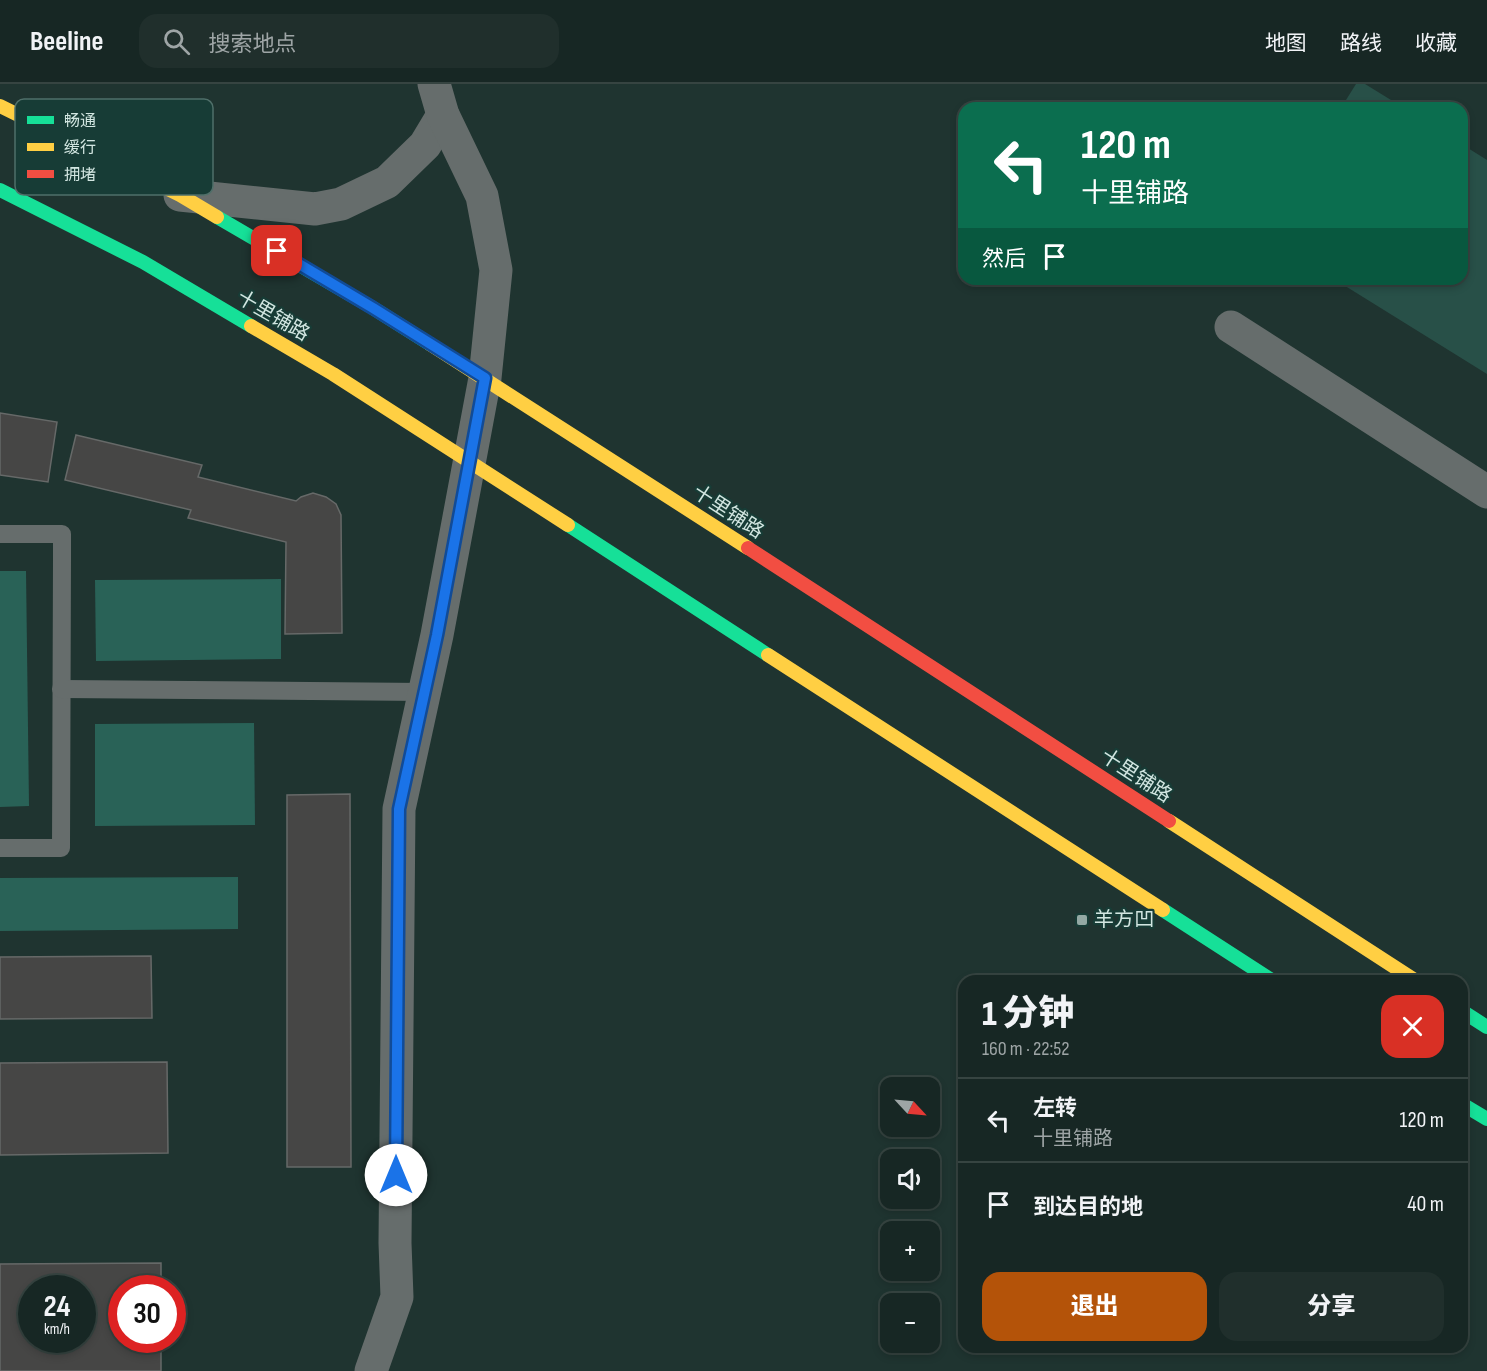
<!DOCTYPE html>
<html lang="zh">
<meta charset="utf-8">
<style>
:root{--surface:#172724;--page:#202f2c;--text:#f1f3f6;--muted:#9ea5a6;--line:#364441;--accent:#b45309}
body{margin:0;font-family:"Sofia Sans Condensed","Noto Sans SC",sans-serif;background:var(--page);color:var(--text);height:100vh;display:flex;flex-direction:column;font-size:22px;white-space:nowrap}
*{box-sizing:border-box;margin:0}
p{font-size:20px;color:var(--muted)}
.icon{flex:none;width:33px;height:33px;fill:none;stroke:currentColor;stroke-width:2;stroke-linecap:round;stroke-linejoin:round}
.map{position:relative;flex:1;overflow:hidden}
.details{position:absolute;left:958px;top:891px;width:510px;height:378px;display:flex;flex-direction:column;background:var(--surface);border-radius:18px;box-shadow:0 3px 9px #0003,0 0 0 2px var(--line)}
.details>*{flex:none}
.banner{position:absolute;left:958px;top:18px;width:510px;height:183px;border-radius:18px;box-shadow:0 3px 9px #0003,0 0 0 2px var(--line);background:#0b6e4f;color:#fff;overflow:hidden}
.needle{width:39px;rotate:116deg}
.controls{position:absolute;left:880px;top:993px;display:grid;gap:12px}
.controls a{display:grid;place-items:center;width:60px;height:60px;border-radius:12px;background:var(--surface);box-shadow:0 3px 9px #0003,0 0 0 2px var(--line);font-size:30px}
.speed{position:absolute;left:18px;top:1191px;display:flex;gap:12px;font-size:30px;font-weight:700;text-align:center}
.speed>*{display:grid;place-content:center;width:78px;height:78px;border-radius:50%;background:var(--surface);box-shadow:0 3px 9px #0003,0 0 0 2px var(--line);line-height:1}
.speed small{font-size:15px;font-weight:400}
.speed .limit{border:9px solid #d22;background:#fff;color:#111}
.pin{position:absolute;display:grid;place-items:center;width:51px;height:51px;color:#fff;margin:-26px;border-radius:12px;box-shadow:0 3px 9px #0006}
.me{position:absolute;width:66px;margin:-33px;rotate:0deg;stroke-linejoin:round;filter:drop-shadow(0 0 4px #0008)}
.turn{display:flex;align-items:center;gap:21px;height:126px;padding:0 24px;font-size:27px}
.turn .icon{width:78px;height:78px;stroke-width:2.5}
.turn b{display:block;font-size:42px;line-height:51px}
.then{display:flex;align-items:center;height:57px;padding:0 24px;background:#0003;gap:12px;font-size:22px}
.round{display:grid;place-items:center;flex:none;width:63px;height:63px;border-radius:18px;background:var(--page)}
.overview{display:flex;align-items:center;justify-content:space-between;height:102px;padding:0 24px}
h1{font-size:36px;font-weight:800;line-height:45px}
.cta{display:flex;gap:12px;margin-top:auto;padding:12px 24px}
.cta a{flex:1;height:69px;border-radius:18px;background:var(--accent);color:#fff;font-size:24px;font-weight:800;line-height:69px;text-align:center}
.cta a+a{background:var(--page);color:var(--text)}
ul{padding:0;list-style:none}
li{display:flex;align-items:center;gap:18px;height:84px;padding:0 24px;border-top:2px solid var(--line)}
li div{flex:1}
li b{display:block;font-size:22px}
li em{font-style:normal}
header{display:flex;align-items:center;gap:36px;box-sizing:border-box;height:84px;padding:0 30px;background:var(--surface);border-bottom:2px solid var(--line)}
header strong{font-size:28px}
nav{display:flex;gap:33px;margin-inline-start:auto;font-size:21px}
.search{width:420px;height:54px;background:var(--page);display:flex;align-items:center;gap:15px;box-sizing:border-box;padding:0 21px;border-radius:18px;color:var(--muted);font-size:22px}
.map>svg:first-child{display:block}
.green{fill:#285048}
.forest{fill:#296257}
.building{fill:#464645;stroke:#666968;stroke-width:1.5;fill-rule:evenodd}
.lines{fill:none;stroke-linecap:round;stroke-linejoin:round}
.lane{stroke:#666d6c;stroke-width:18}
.street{stroke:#666d6c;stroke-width:33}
.fast{stroke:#16e098;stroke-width:14}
.slow{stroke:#ffcf43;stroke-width:14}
.jam{stroke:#f24e42;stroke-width:14}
.route-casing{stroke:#114b97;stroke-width:15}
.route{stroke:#1a73e8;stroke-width:10}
.poi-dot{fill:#93a8a3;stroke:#173c36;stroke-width:2}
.labels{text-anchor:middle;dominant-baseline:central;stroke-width:4.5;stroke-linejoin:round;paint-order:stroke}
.street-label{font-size:20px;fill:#d2e6e1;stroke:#173c36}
.poi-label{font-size:20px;fill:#d2e6e1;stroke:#173c36;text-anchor:start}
.key{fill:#173c36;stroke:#4f6f69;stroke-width:1.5}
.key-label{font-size:16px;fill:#d2e6e1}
</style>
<header>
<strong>Beeline</strong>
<div class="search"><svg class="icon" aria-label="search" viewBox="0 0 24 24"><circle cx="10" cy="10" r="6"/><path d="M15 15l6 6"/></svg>搜索地点</div>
<nav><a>地图</a><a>路线</a><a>收藏</a></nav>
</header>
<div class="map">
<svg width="1487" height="1287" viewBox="0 0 1487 1287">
<rect width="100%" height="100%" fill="#1f3430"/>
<g class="green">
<path d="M 1356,0 L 1365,0 L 1404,24 L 1341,24 Z"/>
<path d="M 1463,61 L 1487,76 L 1487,290 L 1334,195 L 1462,195 Z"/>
</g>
<g class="forest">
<path d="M 0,487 L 26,487 L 29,722 L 0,723 Z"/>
<path d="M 281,495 L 281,575 L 96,577 L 95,496 Z"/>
<path d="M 254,639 L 255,741 L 95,742 L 95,640 Z"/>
<path d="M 238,793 L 238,845 L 0,847 L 0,794 Z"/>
</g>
<g class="building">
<path d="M 0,329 L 57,338 L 48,398 L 0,391 Z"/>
<path d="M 76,351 L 202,381 L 198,393 L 296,417 L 301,413 L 313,409 L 326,413 L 336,420 L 341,431 L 342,549 L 285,550 L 286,458 L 188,434 L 191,426 L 65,396 Z"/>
<path d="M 350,710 L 351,1083 L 287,1083 L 287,711 Z"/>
<path d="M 151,872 L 152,934 L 0,935 L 0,873 Z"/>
<path d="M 167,978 L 168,1069 L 0,1071 L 0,979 Z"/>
<path d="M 161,1179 L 161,1204 L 122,1204 L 122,1256 L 161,1256 L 161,1287 L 0,1287 L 0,1180 ZM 32,1204 L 82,1204 L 82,1256 L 32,1256 Z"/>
</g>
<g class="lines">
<g class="lane">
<path d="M 0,450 L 62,450 L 62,475 L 61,764 L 0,764"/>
<path d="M 61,605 L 425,608"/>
</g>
<g class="street">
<path d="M 180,111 L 315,125 L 341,120 L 387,98 L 425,61 L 443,31"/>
<path d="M 1231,243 L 1487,408"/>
<path d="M 371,1287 L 397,1213 L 395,1159 L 399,725 L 437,551 L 485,294 L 496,186 L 482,112 L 443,31 L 434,0"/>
</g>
<g class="fast">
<path d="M 0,106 L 143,178 L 251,242"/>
<path d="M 217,133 L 373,224 L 430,260"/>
<path d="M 568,441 L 768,571"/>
<path d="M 1163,826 L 1273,897"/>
<path d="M 1462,927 L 1487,943"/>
<path d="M 1462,1020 L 1487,1035"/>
</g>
<g class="slow">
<path d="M 0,22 L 180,111 L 217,133"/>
<path d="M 251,242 L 333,290 L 568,441"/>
<path d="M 430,260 L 748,464"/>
<path d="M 768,571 L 1163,826"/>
<path d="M 1169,737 L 1416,897"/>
</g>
<path class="jam" d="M 748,464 L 1169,737"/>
</g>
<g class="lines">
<defs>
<path id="route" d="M 277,167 L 373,224 L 485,294 L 437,551 L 399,725 L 396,1091"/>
</defs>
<use href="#route" class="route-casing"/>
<use href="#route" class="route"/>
</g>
<rect class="poi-dot" x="1076" y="830" width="12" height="12" rx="3"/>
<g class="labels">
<g class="street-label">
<text transform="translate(273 232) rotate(30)">十里铺路</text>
<text transform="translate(728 428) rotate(33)">十里铺路</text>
<text transform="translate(1136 692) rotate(33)">十里铺路</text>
</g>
<g class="poi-label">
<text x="1094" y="836">羊方凹</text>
</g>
</g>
<rect x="15" y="15" width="198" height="96" rx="9" class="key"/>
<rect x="27" y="32" width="27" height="8" fill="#16e098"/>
<rect x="27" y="59" width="27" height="8" fill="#ffcf43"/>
<rect x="27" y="86" width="27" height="8" fill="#f24e42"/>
<g class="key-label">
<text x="64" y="42">畅通</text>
<text x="64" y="69">缓行</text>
<text x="64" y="96">拥堵</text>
</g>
</svg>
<div class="controls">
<a><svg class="needle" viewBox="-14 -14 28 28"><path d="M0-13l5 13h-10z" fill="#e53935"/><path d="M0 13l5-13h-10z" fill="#9ea5a6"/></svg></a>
<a><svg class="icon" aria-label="sound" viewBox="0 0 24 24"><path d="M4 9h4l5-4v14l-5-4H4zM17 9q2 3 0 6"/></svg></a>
<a>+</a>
<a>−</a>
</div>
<div class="speed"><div>24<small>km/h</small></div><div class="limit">30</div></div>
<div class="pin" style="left:277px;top:167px;background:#d93025"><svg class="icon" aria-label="arrive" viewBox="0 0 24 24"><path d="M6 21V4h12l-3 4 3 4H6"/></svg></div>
<svg class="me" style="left:396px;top:1091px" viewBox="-20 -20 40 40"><circle r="19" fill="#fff"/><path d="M0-13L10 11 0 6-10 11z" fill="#1a73e8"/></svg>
<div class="banner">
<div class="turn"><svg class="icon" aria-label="left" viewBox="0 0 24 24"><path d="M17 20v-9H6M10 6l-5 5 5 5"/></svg><div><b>120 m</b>十里铺路</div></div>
<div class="then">然后<svg class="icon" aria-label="arrive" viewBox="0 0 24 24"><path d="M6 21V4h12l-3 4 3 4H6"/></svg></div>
</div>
<section class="details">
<div class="overview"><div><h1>1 分钟</h1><p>160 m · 22:52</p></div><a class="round" style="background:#d93025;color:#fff"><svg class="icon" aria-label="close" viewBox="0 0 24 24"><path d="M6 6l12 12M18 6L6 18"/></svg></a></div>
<ul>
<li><svg class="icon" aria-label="left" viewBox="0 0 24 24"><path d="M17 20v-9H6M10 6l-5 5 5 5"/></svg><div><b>左转</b><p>十里铺路</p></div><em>120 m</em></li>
<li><svg class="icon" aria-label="arrive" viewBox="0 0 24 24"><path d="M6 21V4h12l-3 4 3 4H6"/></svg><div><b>到达目的地</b></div><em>40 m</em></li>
</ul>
<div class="cta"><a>退出</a><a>分享</a></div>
</section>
</div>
